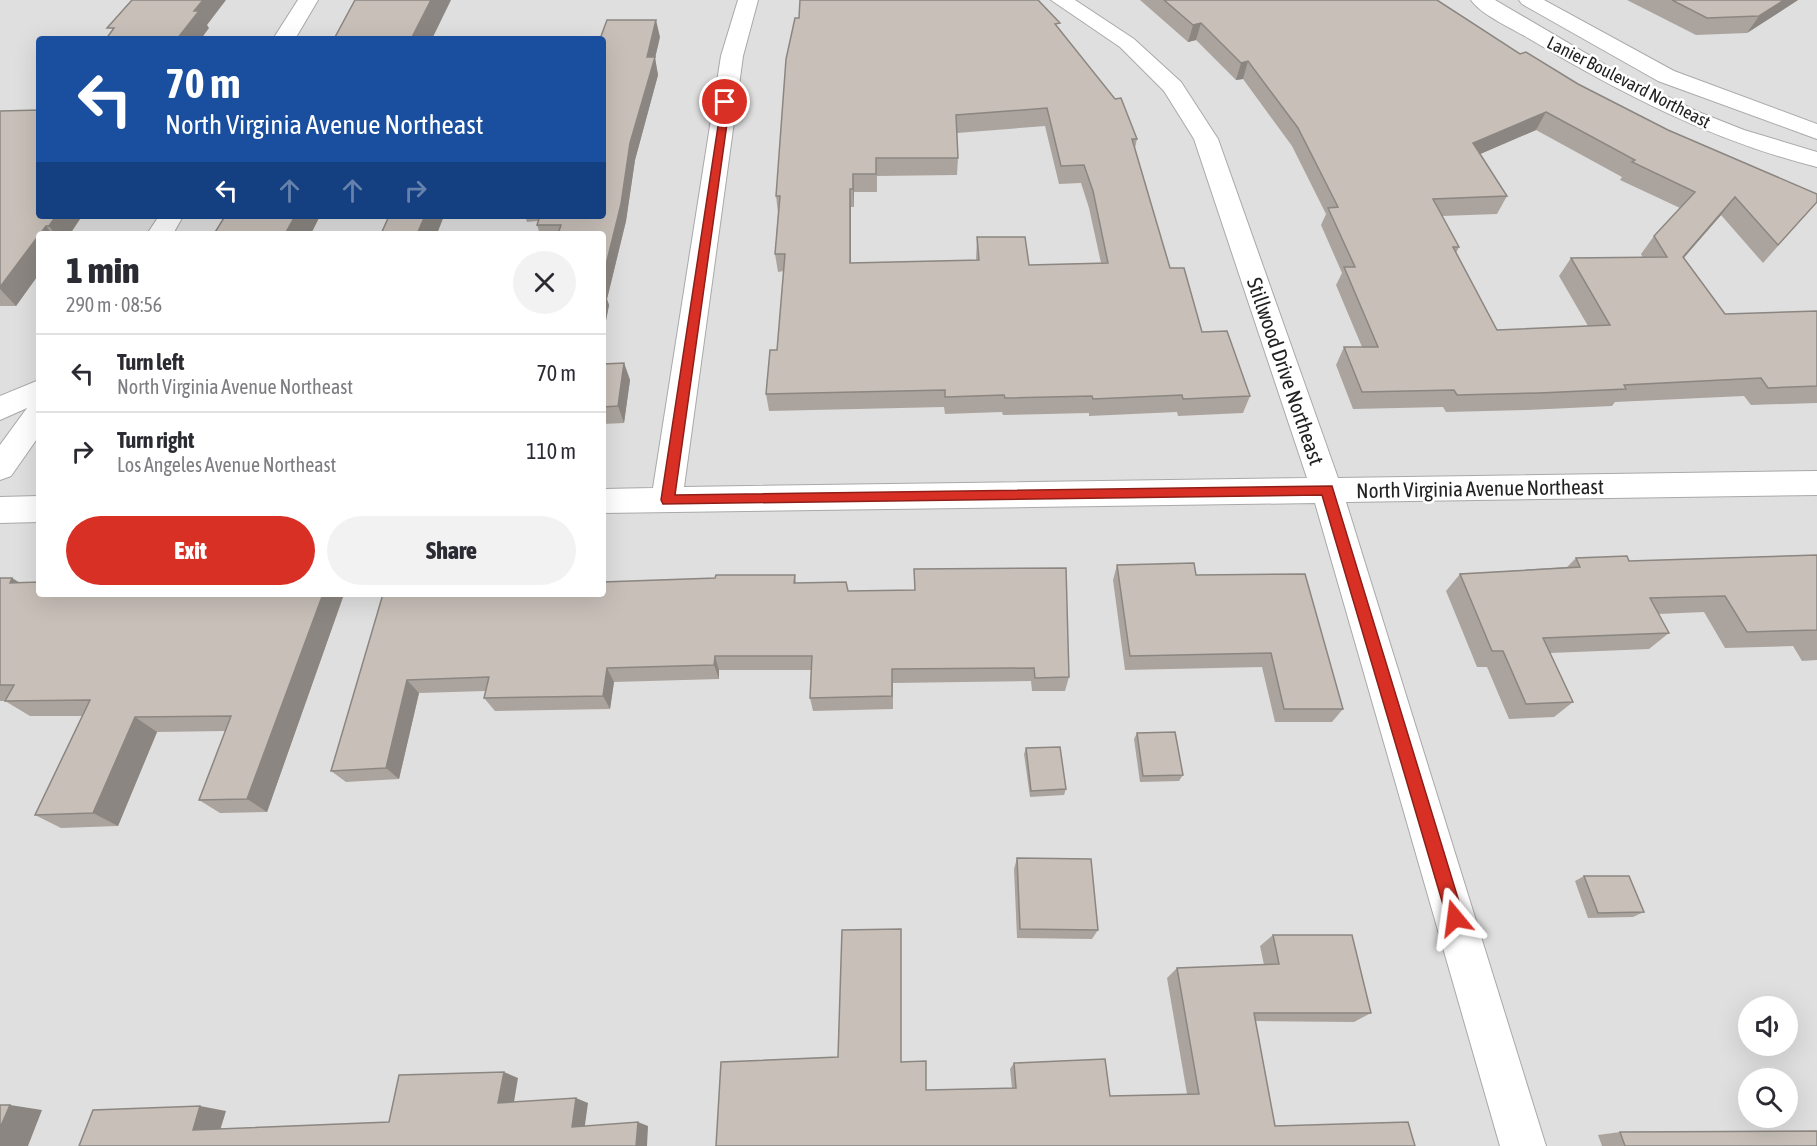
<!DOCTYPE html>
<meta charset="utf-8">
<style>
:root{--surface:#fff;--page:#f2f2f3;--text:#2b2b33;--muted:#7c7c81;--line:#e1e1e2;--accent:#d93025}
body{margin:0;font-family:"Asap Condensed",sans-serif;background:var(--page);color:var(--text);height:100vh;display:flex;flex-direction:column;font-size:22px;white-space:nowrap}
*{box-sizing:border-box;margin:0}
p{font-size:20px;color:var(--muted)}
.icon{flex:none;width:33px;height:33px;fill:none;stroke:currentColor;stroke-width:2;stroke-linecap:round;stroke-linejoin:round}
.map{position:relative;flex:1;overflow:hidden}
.side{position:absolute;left:36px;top:231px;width:570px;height:366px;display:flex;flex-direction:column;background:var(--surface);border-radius:6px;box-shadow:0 6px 24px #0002}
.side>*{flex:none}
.top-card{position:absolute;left:36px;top:36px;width:570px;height:183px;border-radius:6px;box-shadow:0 6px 24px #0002;background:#1a4fa0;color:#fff;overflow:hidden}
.controls{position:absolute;left:1738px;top:996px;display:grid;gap:12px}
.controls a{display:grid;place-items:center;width:60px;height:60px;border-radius:50%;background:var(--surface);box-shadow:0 6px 24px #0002;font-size:30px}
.pin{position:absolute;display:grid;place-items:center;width:51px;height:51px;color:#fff;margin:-26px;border:3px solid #fff;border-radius:50%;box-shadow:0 2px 6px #0007}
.me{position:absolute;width:66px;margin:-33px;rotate:344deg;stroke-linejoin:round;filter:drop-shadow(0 0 4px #0008)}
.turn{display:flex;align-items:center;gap:21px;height:126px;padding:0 30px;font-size:27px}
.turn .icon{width:78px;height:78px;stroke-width:2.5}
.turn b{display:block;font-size:42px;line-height:51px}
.lanes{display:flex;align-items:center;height:57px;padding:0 30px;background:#0003;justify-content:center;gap:30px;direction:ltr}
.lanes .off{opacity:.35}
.round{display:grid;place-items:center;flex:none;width:63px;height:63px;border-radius:32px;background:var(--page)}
.overview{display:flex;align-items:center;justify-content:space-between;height:102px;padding:0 30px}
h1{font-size:36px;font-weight:800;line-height:45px}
.action{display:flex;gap:12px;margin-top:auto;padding:12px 30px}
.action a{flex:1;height:69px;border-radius:36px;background:var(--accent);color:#fff;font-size:24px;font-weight:800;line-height:69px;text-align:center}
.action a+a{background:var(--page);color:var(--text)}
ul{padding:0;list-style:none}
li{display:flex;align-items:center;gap:18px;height:78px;padding:0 30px;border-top:2px solid var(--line)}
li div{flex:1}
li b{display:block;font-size:22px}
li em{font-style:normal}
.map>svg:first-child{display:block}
.residential{fill:#e0dfdf;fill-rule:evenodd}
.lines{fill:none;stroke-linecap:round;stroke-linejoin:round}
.minor-casing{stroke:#a9a9a9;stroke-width:2}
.minor{fill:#fff;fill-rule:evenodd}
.wall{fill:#aba49e;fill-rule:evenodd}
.shaded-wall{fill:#8b8681}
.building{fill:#c7bfb8;stroke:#8b8681;stroke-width:1.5;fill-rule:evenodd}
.route{fill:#d93025;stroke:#8d1f18;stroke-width:1.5}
.labels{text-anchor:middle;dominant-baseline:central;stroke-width:5;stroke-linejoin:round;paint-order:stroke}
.far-street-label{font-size:18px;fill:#222;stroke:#fff}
.street-label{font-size:21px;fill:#222;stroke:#fff}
</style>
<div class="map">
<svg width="1817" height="1146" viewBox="0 0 1817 1146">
<rect width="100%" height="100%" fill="#f2efe9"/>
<path class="residential" d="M 0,0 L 1817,0 L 1817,1146 L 0,1146 ZM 39,39 L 603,39 L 603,216 L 39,216 ZM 39,234 L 603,234 L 603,594 L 39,594 ZM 1749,1006 L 1788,1006 L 1788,1046 L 1749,1046 ZM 1749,1078 L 1788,1078 L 1788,1118 L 1749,1118 Z"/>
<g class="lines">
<defs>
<g id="minor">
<path d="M 298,0 L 318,0 L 295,39 L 273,39 Z"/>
<path d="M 738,0 L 758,0 L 743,56 L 684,487 L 1307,478 L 1194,139 L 1164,91 L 1120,47 L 1051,0 L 1075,0 L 1134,39 L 1181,82 L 1218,139 L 1338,478 L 1817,471 L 1817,495 L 1346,502 L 1546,1146 L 1500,1146 L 1315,503 L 603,513 L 603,489 L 653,488 L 721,56 Z"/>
<path d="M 1471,0 L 1495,0 L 1616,71 L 1696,111 L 1744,130 L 1817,152 L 1817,167 C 1713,141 1620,93 1528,38 C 1513,29 1480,14 1471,0 Z"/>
<path d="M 1519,0 L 1544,0 L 1674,71 L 1817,124 L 1817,139 L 1658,81 L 1522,4 Z"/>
<path d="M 159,216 L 183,216 L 173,234 L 147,234 Z"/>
<path d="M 39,380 L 39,402 L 36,404 L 39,403 L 39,436 L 11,476 L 0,480 L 0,445 L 27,408 L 0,420 L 0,396 Z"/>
<path d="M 39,496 L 39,522 L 0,523 L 0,497 Z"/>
</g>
</defs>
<use href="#minor" class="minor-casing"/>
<use href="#minor" class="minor"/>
</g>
<g class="wall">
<path d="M 1140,0 L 1437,0 L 1520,54 L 1668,130 L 1817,202 L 1763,263 L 1721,215 L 1683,258 L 1725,314 L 1817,311 L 1817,403 L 1751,405 L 1744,396 L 1615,402 L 1612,406 L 1527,410 L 1446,412 L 1443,407 L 1353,409 L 1336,365 L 1344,347 L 1362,347 L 1336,285 L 1342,273 L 1321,225 L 1326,214 L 1292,146 L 1243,79 L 1236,80 L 1196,40 L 1188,42 ZM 1536,130 L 1622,177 L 1620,180 L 1680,208 L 1654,236 L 1641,254 L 1643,258 L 1571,258 L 1559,276 L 1588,326 L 1497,330 L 1456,253 L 1459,247 L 1442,216 L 1497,214 L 1507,196 L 1480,154 Z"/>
<path d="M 1627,0 L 1798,0 L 1747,33 L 1696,35 Z"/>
<path d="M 1059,28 L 1137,139 L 1135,148 L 1170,268 L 1202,332 L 1250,396 L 1243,413 L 1178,416 L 1177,412 L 1089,416 L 1089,413 L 1003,415 L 1002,412 L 945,414 L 944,407 L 769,411 L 766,394 L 777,350 L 784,271 L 778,272 L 775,254 L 778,213 L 776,196 ZM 1045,126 L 1059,184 L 1081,183 L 1089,208 L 1101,263 L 1029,265 L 977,237 L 976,260 L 851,263 L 851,207 L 854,207 L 854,192 L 877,192 L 877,176 L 957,175 L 958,158 L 957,133 Z"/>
<path d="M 660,37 L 655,58 L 658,75 L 635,160 L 626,221 L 607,299 L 609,305 L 603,336 L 603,234 L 540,234 L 537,225 L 538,221 L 527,222 L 525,216 L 603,216 Z"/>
<path d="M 0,111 L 39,216 L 82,216 L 70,234 L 39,234 L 39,274 L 16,306 L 0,306 Z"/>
<path d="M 624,363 L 630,380 L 624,423 L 603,424 L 603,364 Z"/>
<path d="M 1817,555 L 1817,660 L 1802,661 L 1793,646 L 1725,648 L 1704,612 L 1658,614 L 1669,633 L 1649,649 L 1550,653 L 1573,702 L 1554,717 L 1509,719 L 1487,667 L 1477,667 L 1446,591 L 1460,574 L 1567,567 L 1576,558 L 1629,561 Z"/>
<path d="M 1117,565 L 1196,575 L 1343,709 L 1332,722 L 1275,722 L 1262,667 L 1125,670 L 1113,580 Z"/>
<path d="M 795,575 L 796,583 L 848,591 L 1069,677 L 1065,691 L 1032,691 L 1031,681 L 893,683 L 893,709 L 813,711 L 810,698 L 811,670 L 719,670 L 719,679 L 614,682 L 610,709 L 495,711 L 484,698 L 486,691 L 419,693 L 399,779 L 346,782 L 331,771 L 383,594 Z"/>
<path d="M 0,578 L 12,578 L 19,582 L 343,597 L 267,812 L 220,813 L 199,800 L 226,731 L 157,732 L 118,826 L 61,828 L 35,815 L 82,716 L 30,716 L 5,701 L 0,701 Z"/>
<path d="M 1137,733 L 1183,775 L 1179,781 L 1140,782 L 1134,739 Z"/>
<path d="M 1026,748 L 1066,789 L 1064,795 L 1030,797 L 1024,754 Z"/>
<path d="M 1017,858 L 1098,930 L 1092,939 L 1017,938 L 1014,869 Z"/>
<path d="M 1584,876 L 1644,912 L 1633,917 L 1588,918 L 1575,881 Z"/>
<path d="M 1273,935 L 1371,1013 L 1354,1022 L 1255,1021 L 1275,1126 L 716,1146 L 902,1062 L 926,1090 L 1012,1088 L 1010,1069 L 1014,1063 L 1110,1096 L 1187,1094 L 1167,978 L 1177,968 L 1264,965 L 1260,946 Z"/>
<path d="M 1620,1132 L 1817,1146 L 1602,1146 L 1598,1135 Z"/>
</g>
<g class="shaded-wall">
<path d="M 203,0 L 226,0 L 207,25 L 209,28 L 201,39 L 177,39 L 194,11 Z"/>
<path d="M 431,0 L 451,0 L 432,39 L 411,39 Z"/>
<path d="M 1784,0 L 1798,0 L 1747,33 L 1759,16 Z"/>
<path d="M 656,20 L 660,37 L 655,58 L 658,75 L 635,160 L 626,221 L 607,299 L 609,305 L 603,336 L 603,277 L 647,57 Z"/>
<path d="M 1201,23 L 1196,40 L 1188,42 L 1193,25 Z"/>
<path d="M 1248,61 L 1243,79 L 1236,80 L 1241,63 Z"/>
<path d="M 1546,112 L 1536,130 L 1464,161 L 1473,143 Z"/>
<path d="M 853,174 L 854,192 L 854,207 L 853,189 Z"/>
<path d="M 850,189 L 851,207 L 851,280 L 850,263 Z"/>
<path d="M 1735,197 L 1721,215 L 1669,275 L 1683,257 Z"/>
<path d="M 56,216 L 82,216 L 70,234 L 55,234 L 49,226 Z"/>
<path d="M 295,216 L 320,216 L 311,234 L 285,234 Z"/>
<path d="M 425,216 L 444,216 L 437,234 L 417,234 Z"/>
<path d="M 46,226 L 52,234 L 40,234 Z"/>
<path d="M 39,235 L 39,274 L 16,306 L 0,289 L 0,287 Z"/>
<path d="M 624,363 L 630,380 L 624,423 L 618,406 Z"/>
<path d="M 12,578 L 36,595 L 10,583 Z"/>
<path d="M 323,594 L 340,594 L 343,597 L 267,812 L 247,799 Z"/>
<path d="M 715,656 L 719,670 L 719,679 L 714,665 Z"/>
<path d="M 607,668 L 614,682 L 610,709 L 603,696 Z"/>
<path d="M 407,680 L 419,693 L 399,779 L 386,768 Z"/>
<path d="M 135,717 L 157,732 L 118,826 L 93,813 Z"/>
<path d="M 504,1072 L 518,1078 L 513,1108 L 498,1103 Z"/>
<path d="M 576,1098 L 588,1103 L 584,1132 L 572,1127 Z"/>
<path d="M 10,1105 L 42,1110 L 28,1146 L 0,1146 L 0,1128 Z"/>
<path d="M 200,1106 L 226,1111 L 219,1134 L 193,1130 Z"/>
<path d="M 638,1122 L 648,1126 L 647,1146 L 636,1146 Z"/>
</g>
<g class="building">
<path d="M 132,0 L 203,0 L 194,11 L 199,11 L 177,39 L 106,39 L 114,28 L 107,28 Z"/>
<path d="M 355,0 L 431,0 L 411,39 L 334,39 Z"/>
<path d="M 800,0 L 1038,0 L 1060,23 L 1055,24 L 1115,99 L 1121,98 L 1137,139 L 1132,139 L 1170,268 L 1184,268 L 1202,332 L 1227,331 L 1250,396 L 1183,399 L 1182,395 L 1093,399 L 1092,396 L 1005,398 L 1004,395 L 945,397 L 945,390 L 766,394 L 770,350 L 777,350 L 785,254 L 775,254 L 780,196 L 776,196 L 786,59 L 795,18 L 799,18 ZM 1047,108 L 1061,166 L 1084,165 L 1093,191 L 1108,263 L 1029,265 L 1025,237 L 977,237 L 979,260 L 850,263 L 850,189 L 853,189 L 853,174 L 876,174 L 876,158 L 958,158 L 956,115 Z"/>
<path d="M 1164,0 L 1437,0 L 1520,54 L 1526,52 L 1578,84 L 1668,130 L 1817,194 L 1817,202 L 1778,245 L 1735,197 L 1683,257 L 1725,314 L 1817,311 L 1817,386 L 1768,388 L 1761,378 L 1624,385 L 1626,389 L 1539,393 L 1457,395 L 1454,390 L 1362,392 L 1344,347 L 1378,347 L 1344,267 L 1355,267 L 1328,208 L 1338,207 L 1298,128 L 1248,61 L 1241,63 L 1201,23 L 1193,25 ZM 1546,112 L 1635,160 L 1632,162 L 1695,192 L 1654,236 L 1667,257 L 1571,258 L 1610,325 L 1497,330 L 1453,247 L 1459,247 L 1433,199 L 1507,196 L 1473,143 Z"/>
<path d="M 1672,0 L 1784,0 L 1759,16 L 1707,18 Z"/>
<path d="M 607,20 L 656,20 L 647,57 L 655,57 L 630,143 L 621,204 L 603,277 L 603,234 L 558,234 L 561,225 L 537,225 L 540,216 L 603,216 L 603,39 L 600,39 Z"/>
<path d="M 39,110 L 39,216 L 56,216 L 49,226 L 46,226 L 40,234 L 39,234 L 39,235 L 0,287 L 0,111 Z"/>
<path d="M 225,216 L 295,216 L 285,234 L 214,234 Z"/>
<path d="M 389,216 L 425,216 L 417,234 L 381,234 Z"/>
<path d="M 624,363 L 618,406 L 603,407 L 603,364 Z"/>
<path d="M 1817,555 L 1817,630 L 1747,632 L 1725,596 L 1650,598 L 1669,633 L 1543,638 L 1573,702 L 1526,704 L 1503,651 L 1492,651 L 1460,574 L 1580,567 L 1576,558 L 1627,556 L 1629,561 Z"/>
<path d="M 1194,563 L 1196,575 L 1305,574 L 1343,709 L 1284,709 L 1271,653 L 1130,656 L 1117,565 Z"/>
<path d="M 1066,568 L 1069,677 L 1035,678 L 1034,668 L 892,669 L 892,696 L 810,698 L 812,656 L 715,656 L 714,665 L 607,668 L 603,696 L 484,698 L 489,677 L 407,680 L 386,768 L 331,771 L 383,594 L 603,594 L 603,582 L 715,578 L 716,575 L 795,575 L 794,583 L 846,582 L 848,591 L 915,590 L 914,569 Z"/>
<path d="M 0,578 L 12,578 L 10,583 L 39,582 L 39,594 L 323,594 L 247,799 L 199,800 L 231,716 L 135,717 L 93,813 L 35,815 L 90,700 L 5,701 L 14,685 L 0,685 Z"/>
<path d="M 1175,732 L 1183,775 L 1143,776 L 1137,733 Z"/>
<path d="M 1060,747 L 1066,789 L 1031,791 L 1026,748 Z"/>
<path d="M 1017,858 L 1091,859 L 1098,930 L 1020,929 Z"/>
<path d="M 1584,876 L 1629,876 L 1644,912 L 1598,913 Z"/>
<path d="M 901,929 L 901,1062 L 926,1061 L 926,1090 L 1016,1088 L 1014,1063 L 1105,1059 L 1110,1096 L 1199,1094 L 1177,968 L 1279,964 L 1273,935 L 1352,935 L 1371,1013 L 1254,1013 L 1275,1126 L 1408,1122 L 1415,1146 L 716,1146 L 721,1062 L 838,1057 L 842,930 Z"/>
<path d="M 504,1072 L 498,1103 L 576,1098 L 572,1127 L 638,1122 L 636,1146 L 79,1146 L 93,1110 L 200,1106 L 193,1130 L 389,1122 L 399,1075 Z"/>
<path d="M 0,1105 L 10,1105 L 0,1128 Z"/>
<path d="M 1817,1131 L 1817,1146 L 1625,1146 L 1620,1132 Z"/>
</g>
<path class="route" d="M 722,100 L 730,102 L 675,495 L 1332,486 L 1464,918 L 1461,924 L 1455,926 L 1449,924 L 1447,918 L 1322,495 L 663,504 L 661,500 Z"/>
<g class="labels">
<g class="far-street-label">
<text transform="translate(1629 82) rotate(27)">Lanier Boulevard Northeast</text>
</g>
<g class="street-label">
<text transform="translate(1286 371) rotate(71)">Stillwood Drive Northeast</text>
<text transform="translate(1480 488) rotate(-1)">North Virginia Avenue Northeast</text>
</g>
</g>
</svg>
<div class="controls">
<a><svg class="icon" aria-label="sound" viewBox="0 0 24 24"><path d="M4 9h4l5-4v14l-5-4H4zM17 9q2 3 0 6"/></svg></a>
<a><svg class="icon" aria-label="search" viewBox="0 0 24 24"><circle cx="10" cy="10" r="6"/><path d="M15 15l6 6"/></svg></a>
</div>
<div class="pin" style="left:725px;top:102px;background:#d93025"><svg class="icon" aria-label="arrive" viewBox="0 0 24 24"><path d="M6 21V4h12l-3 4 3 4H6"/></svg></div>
<svg class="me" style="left:1455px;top:918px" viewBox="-20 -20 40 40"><path d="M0-17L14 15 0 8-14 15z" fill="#d93025" stroke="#fff" stroke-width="4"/></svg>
<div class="top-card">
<div class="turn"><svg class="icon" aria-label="left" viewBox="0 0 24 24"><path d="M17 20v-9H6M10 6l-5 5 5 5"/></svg><div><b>70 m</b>North Virginia Avenue Northeast</div></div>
<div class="lanes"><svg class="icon" aria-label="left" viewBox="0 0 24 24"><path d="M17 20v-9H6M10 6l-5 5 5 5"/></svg><svg class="icon off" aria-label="ahead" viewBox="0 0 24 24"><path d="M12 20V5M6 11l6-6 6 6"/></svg><svg class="icon off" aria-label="ahead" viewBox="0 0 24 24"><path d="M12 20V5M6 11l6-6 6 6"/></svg><svg class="icon off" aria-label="right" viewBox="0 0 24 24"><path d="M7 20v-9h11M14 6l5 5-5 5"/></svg></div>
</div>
<section class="side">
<div class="overview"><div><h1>1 min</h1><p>290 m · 08:56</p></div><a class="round"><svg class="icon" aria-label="close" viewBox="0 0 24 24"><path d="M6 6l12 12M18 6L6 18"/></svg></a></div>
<ul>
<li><svg class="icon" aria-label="left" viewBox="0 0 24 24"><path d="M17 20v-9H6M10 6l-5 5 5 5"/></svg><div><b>Turn left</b><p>North Virginia Avenue Northeast</p></div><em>70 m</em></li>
<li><svg class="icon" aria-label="right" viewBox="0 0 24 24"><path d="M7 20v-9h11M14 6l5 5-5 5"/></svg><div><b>Turn right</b><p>Los Angeles Avenue Northeast</p></div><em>110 m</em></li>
</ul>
<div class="action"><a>Exit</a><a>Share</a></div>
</section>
</div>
